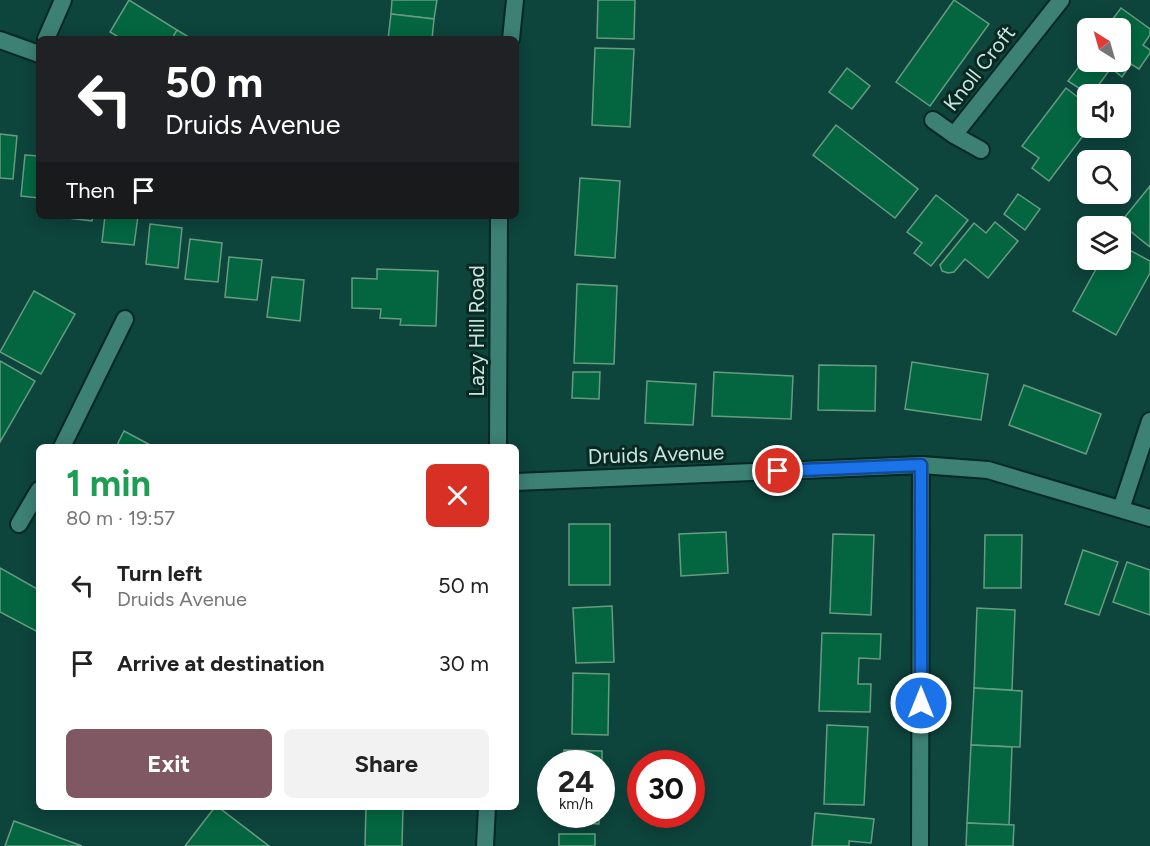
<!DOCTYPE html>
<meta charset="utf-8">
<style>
:root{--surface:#fff;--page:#f2f2f2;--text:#222;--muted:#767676;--accent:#7f5864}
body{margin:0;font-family:Figtree,sans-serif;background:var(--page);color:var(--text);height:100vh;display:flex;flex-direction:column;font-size:22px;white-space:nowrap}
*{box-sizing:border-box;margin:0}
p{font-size:20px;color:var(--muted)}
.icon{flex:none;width:33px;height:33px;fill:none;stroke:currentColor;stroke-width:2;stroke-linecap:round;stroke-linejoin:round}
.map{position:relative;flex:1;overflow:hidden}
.sheet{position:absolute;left:36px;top:444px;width:483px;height:366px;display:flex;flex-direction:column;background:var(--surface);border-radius:9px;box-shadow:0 3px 15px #0003}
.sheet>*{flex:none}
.hud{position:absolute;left:36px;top:36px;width:483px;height:183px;border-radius:9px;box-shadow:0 3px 15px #0003;background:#202124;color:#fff;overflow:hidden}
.needle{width:39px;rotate:323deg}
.tools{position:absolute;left:1077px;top:18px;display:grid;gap:12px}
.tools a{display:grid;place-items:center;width:54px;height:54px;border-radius:9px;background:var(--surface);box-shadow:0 3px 15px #0003;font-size:30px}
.speed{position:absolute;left:537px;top:750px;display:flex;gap:12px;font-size:30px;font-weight:700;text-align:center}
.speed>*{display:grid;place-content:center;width:78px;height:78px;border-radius:50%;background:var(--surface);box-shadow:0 3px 15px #0003;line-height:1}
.speed small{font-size:15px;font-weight:400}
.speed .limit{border:9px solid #d22;background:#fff;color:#111}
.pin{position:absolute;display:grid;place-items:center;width:51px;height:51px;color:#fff;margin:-26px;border:3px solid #fff;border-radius:50%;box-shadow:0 2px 6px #0007}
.me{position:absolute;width:66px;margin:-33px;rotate:0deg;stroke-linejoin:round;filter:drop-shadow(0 0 4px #0008)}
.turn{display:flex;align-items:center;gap:21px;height:126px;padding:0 30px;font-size:27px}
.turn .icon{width:78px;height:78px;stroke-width:2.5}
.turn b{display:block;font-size:42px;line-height:51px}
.then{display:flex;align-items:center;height:57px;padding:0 30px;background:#0003;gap:12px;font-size:22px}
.round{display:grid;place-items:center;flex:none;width:63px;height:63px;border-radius:9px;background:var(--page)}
.headline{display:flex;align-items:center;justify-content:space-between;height:102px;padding:0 30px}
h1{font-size:36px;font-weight:700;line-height:45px;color:#1e9e55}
.primary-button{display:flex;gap:12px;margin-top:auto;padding:12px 30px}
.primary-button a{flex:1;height:69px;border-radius:9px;background:var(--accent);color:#fff;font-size:24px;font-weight:700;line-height:69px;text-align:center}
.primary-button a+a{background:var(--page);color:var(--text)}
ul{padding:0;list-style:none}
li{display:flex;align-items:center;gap:18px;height:78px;padding:0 30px}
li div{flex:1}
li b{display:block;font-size:22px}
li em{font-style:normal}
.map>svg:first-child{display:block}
.building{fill:#036641;stroke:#679c7f;stroke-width:1.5}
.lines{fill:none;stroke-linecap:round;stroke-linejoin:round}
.minor-casing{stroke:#032822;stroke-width:20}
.minor{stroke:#3d8074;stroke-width:16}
.route-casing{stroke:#114b97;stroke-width:15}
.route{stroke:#1a73e8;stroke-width:10}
.labels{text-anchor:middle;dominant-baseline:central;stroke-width:6;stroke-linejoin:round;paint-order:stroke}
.street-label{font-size:21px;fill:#c7e8e0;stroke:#0a2722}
</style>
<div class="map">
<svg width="1150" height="846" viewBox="0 0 1150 846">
<rect width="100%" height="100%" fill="#0d443c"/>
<g class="building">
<path d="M 129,0 L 177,30 L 172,39 L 122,39 L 110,32 Z"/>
<path d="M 392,0 L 437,0 L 434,19 L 391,14 Z"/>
<path d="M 598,0 L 635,0 L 634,39 L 597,38 Z"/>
<path d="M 954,0 L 989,24 L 930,106 L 896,82 Z"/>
<path d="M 1121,8 L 1150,29 L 1150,35 L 1143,45 L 1150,50 L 1150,53 L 1139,69 L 1131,64 L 1122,77 L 1111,68 L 1092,94 L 1088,94 L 1068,81 L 1088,55 L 1088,62 L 1120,62 L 1120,28 L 1106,28 Z"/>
<path d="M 391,14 L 434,19 L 432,39 L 388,39 Z"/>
<path d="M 177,30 L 192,39 L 172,39 Z"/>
<path d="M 595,48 L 634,49 L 630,127 L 592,125 Z"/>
<path d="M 847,68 L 870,86 L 852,109 L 829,92 Z"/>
<path d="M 1066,88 L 1088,105 L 1088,128 L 1089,128 L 1049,181 L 1032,168 L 1039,158 L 1022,146 Z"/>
<path d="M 836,125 L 918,189 L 895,218 L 813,155 Z"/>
<path d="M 0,134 L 17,136 L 13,179 L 0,178 Z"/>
<path d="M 25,155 L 39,156 L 39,198 L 21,196 Z"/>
<path d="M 580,178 L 620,181 L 615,258 L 575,255 Z"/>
<path d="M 1150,186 L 1150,247 L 1120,223 Z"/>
<path d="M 1018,194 L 1040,209 L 1025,230 L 1004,214 Z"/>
<path d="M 936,195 L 968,220 L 931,266 L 914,253 L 922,243 L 907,232 Z"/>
<path d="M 60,216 L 93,216 L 92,221 L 60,217 Z"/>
<path d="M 105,216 L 138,216 L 134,245 L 102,242 Z"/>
<path d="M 995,222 L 1018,241 L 988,278 L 965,259 L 954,272 L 948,273 L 942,271 L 940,265 L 974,223 L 986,233 Z"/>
<path d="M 150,224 L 182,228 L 178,268 L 146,264 Z"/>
<path d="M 190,239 L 222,243 L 218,282 L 185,279 Z"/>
<path d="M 1120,245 L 1150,261 L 1150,273 L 1116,335 L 1073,311 L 1101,260 L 1120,260 Z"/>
<path d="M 229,257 L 262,260 L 257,300 L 225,297 Z"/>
<path d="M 377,269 L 438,271 L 436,326 L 400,325 L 401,319 L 380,318 L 381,309 L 352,308 L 352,278 L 377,279 Z"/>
<path d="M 272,277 L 304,280 L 300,321 L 267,317 Z"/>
<path d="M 577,284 L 617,286 L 614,364 L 574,363 Z"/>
<path d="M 34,291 L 75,314 L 41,374 L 0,352 Z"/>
<path d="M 0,361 L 35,381 L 0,442 Z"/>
<path d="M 912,362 L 988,374 L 981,420 L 905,409 Z"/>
<path d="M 819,365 L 876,366 L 875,411 L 818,410 Z"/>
<path d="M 573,372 L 600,372 L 599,399 L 572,398 Z"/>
<path d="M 714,372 L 793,376 L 791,419 L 712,416 Z"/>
<path d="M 647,381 L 696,384 L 693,425 L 645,423 Z"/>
<path d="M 1024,385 L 1101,414 L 1086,454 L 1009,425 Z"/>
<path d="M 124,431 L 154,447 L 116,447 Z"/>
<rect x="569" y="524" width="41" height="61"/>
<path d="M 726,532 L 728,573 L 681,576 L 679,534 Z"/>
<path d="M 833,534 L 874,535 L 871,615 L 830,613 Z"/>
<path d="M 985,535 L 1022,535 L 1021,588 L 984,588 Z"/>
<path d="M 1083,550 L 1118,562 L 1099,615 L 1065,604 Z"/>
<path d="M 1127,562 L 1150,570 L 1150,615 L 1113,602 Z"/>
<path d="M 0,568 L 39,590 L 39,625 L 36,631 L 0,612 Z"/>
<path d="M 612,606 L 614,662 L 576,663 L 573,608 Z"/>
<path d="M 977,608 L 1015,610 L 1012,690 L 974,688 Z"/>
<path d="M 822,633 L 881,634 L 880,659 L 859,658 L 858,684 L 871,684 L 870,712 L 819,711 Z"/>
<path d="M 573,673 L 609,674 L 608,735 L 572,734 Z"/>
<path d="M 974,688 L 1022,691 L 1020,747 L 971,745 Z"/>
<path d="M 827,725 L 868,727 L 864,805 L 824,804 Z"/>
<path d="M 971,745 L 1012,747 L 1009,825 L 967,823 Z"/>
<path d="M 564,750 L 602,751 L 602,764 L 563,764 Z"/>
<path d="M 215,807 L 218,807 L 269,846 L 185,846 Z"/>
<path d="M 366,807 L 403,807 L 402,846 L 365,846 Z"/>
<path d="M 815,813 L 874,819 L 871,843 L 849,841 L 849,846 L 812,846 Z"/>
<path d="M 561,814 L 599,814 L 599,824 L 561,822 Z"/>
<path d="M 14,821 L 82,846 L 5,846 Z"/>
<path d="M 967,823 L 1014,825 L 1013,846 L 966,846 Z"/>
<rect x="559" y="834" width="36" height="12"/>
</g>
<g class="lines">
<defs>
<g id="minor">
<path d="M 46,39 L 63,0"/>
<path d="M 511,39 L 515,0"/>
<path d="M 0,40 L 39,54"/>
<path d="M 933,120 L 954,135 L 981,150"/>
<path d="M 954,135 L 1061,0"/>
<path d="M 62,447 L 125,319"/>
<path d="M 498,447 L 499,216"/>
<path d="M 516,482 L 921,465 L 988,470 L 1150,518"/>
<path d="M 1121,509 L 1150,421"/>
<path d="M 19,524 L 39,490"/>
<path d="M 485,846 L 487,807"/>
<path d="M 920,846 L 921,465"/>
</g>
</defs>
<use href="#minor" class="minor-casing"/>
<use href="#minor" class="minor"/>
</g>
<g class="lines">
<defs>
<path id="route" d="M 778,471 L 921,465 L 921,703"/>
</defs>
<use href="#route" class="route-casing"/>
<use href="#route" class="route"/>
</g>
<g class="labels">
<g class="street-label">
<text transform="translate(979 68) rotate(-52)">Knoll Croft</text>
<text transform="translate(476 331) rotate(-90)">Lazy Hill Road</text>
<text transform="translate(656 454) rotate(-2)">Druids Avenue</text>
</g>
</g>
</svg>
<div class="tools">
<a><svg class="needle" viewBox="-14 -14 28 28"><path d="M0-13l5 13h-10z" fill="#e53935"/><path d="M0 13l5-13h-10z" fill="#767676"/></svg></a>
<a><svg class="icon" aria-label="sound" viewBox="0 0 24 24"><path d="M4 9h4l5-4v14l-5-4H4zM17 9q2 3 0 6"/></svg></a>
<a><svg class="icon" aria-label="search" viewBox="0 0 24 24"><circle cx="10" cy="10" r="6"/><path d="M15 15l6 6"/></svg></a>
<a><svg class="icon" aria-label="layers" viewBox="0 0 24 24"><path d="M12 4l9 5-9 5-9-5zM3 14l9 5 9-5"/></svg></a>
</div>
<div class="speed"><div>24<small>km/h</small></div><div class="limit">30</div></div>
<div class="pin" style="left:778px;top:471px;background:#d93025"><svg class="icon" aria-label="arrive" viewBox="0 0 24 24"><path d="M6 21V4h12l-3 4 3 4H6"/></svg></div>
<svg class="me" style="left:921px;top:703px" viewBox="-20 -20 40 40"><circle r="17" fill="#1a73e8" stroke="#fff" stroke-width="3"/><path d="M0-11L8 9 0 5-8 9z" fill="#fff"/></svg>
<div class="hud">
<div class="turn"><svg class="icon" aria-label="left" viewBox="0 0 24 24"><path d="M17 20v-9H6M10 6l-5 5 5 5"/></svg><div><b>50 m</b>Druids Avenue</div></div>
<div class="then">Then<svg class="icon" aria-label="arrive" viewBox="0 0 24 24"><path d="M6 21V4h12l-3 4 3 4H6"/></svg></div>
</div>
<section class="sheet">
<div class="headline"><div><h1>1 min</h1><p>80 m · 19:57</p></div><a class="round" style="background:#d93025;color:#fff"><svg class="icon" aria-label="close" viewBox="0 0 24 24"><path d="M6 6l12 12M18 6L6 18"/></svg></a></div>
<ul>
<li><svg class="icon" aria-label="left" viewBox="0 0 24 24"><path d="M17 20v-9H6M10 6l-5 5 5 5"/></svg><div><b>Turn left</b><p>Druids Avenue</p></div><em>50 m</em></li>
<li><svg class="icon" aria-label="arrive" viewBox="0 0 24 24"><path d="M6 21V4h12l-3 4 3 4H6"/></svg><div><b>Arrive at destination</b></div><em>30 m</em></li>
</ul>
<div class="primary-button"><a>Exit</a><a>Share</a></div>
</section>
</div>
